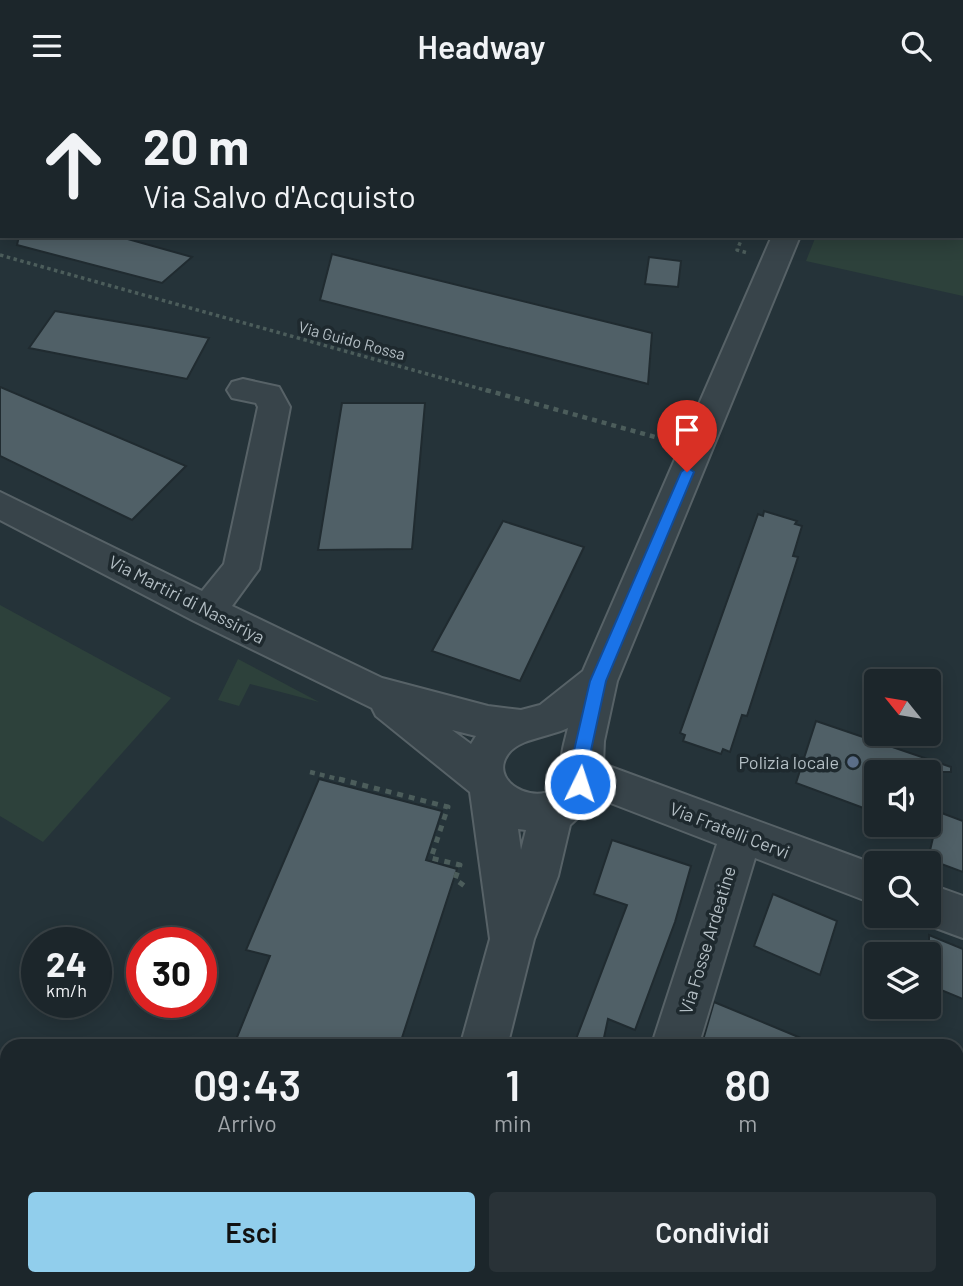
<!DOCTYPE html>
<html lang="it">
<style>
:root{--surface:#1c262b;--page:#293237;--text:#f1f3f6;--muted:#a0a5a9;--line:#3a4347;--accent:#91ceec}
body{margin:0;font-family:Barlow,sans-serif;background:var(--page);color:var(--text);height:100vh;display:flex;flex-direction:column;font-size:26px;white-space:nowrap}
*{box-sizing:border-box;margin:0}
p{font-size:23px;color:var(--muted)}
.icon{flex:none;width:38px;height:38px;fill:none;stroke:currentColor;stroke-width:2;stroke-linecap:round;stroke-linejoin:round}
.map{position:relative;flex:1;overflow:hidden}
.side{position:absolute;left:0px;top:948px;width:964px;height:247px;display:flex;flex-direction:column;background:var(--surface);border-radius:21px 21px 0 0;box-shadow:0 4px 18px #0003,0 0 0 2px var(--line)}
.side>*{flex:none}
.guide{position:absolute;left:0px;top:0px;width:964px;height:147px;box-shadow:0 4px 18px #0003,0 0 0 2px var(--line);background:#1c262b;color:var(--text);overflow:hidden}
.needle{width:46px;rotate:300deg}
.fabs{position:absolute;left:864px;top:578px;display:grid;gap:14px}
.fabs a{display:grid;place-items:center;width:77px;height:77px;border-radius:7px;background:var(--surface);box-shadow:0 4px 18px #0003,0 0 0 2px var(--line);font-size:35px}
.speed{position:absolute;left:21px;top:836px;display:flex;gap:14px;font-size:35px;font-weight:700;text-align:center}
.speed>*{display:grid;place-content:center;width:91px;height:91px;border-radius:50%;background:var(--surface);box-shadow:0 4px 18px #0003,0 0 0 2px var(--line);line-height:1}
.speed small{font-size:18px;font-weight:400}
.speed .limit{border:10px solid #d22;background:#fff;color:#111}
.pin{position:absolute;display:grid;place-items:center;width:60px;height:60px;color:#fff;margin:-72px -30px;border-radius:50% 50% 50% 0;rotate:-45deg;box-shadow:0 0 7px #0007}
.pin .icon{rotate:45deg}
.me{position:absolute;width:77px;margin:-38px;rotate:4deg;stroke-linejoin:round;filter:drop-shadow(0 0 5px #0008)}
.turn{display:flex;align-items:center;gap:24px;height:147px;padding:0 28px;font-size:32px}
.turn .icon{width:91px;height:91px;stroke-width:2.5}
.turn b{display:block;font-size:49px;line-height:60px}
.eta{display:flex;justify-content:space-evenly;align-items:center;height:119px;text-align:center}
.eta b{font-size:42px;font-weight:600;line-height:49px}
.action{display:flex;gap:14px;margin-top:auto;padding:14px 28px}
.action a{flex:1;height:80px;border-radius:7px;background:var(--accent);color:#111;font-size:28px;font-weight:600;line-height:80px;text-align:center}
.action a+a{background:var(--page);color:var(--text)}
header{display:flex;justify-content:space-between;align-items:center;height:91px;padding:0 28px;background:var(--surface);font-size:32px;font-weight:600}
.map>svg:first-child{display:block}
.green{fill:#2d413b}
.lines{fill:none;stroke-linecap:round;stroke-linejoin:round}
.stream{fill:#3a535e;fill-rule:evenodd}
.building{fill:#506067;stroke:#202b30;stroke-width:2}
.minor-casing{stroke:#576267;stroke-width:4}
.path-far2{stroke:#4c5d5b;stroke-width:3.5;stroke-dasharray:3.5 3.5;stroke-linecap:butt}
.path-far1{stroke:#4c5d5b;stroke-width:4.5;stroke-dasharray:5 5;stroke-linecap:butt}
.path{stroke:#4c5d5b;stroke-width:5;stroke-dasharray:6 6;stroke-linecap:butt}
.minor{fill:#38444a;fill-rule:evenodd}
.route{fill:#1a73e8;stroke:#114b97;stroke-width:2}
.service-dot{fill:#5c6f8a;stroke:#1e292e;stroke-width:2.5}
.labels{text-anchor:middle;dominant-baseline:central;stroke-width:7;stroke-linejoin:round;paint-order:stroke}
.far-street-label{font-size:16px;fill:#b4bfc5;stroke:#1e292e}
.street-label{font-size:18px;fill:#b4bfc5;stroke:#1e292e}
.poi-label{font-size:18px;fill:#b4bfc5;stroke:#1e292e;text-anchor:end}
</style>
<header><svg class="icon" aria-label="menu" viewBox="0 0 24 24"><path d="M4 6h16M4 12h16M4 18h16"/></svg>Headway<svg class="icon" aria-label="search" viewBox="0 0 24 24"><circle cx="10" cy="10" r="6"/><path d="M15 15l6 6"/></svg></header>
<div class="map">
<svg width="963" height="1195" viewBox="0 0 963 1195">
<rect width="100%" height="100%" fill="#253339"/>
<g class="green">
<path d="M 963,87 L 963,205 L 806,170 L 816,145 L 962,145 Z"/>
<path d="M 0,514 L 171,607 L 43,751 L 0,725 Z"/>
<path d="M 238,568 L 319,611 L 250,593 L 239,615 L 218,609 Z"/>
</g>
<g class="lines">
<g class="stream">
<path d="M 11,0 L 17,0 L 16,2 L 9,2 Z"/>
<path d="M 2,8 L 2,12 L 0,13 L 0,9 Z"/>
</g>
</g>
<g class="building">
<path d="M 19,145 L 117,145 L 192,166 L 162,192 L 17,154 Z"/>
<path d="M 332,163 L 652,242 L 648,293 L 320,209 Z"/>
<path d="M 649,166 L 681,170 L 678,196 L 645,193 Z"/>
<path d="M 55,220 L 149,236 L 209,247 L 187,288 L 29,257 Z"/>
<path d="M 0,296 L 186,375 L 132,429 L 0,365 Z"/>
<path d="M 342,312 L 425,312 L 412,458 L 318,459 Z"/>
<path d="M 764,420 L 797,430 L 795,433 L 802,435 L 793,465 L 798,466 L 747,625 L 742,624 L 730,661 L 723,658 L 721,663 L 683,650 L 685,644 L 680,642 L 758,423 L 763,425 Z"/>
<path d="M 503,430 L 584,456 L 520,590 L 432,560 Z"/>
<path d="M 816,630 L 951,676 L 951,681 L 877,681 L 877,722 L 796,692 Z"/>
<path d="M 319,688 L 442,720 L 426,769 L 457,778 L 399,956 L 233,956 L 270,865 L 246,859 Z"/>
<path d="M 939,721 L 963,730 L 963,781 L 928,768 Z"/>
<path d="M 612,749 L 691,775 L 675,831 L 635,939 L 608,928 L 602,956 L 573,956 L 627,814 L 594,803 Z"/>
<path d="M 773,803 L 837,830 L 820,884 L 754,855 Z"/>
<path d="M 929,844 L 963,858 L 963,908 L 929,894 Z"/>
<path d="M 714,911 L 820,955 L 820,956 L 701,956 Z"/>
</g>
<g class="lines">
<defs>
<g id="minor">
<path d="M 56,0 L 81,0 L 55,2 Z"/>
<path d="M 835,0 L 859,0 L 834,2 Z"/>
<path d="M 2,44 L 2,61 L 0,62 L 0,45 Z"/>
<path d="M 772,145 L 800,145 L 617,590 L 604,650 L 603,673 L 877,774 L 877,814 L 755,767 L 698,956 L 651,956 L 717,753 L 595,706 L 584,721 L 570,734 L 558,785 L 534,848 L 507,956 L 460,956 L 490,848 L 470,701 L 376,625 L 372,617 L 194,530 L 0,429 L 0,401 L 202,500 L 224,473 L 258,316 L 256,312 L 232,307 L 227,299 L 232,291 L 243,288 L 279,296 L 290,316 L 259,478 L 232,515 L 382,587 L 488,615 L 521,619 L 540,614 L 583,580 ZM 568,637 C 566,646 563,655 562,664 C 562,671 564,679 562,686 C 551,721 485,695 508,663 C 520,647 550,646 568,637 ZM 452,639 L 476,645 L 471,653 ZM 518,738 L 526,739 L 521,759 Z"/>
<path d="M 929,793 L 963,805 L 963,847 L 914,829 L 912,824 L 929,824 Z"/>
<path d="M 0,1039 L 7,1040 L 7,1090 L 0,1089 Z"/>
<path d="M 65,1188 L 117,1188 L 115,1195 L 63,1195 Z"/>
<path d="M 394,1188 L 446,1188 L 444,1195 L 392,1195 Z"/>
<path d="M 842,1188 L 914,1188 L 916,1195 L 845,1195 Z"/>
</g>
</defs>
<use href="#minor" class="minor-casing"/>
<g class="path-far2">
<path d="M 27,2 L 30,0"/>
<path d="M 0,23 L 2,21"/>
<path d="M 743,145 L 737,159 L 748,162"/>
<path d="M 0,164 L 492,301"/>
</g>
<g class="path-far1">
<path d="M 486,299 L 666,349"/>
<path d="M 310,681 L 346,690"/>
</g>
<path class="path" d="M 339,688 L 448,716 L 431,767 L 460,774 L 455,788 L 467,797"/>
<use href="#minor" class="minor"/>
</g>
<path class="route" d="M 687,376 L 694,381 L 606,590 L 590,664 L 591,684 L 586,699 L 580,701 L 574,699 L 572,693 L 574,684 L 573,664 L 590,590 L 681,381 Z"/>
<circle class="service-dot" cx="853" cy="671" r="7"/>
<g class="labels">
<g class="far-street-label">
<text transform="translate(352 249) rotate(15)">Via Guido Rossa</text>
</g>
<g class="street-label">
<text transform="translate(187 508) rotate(27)">Via Martiri di Nassiriya</text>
<text transform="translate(730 739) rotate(21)">Via Fratelli Cervi</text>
<text transform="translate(707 849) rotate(-73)">Via Fosse Ardeatine</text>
</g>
<g class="poi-label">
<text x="839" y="671">Polizia locale</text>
</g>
</g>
</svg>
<div class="fabs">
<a><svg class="needle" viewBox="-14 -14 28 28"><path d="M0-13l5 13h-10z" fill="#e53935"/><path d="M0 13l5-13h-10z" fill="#a0a5a9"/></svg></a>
<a><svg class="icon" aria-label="sound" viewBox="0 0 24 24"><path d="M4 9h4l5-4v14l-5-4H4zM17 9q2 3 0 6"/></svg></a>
<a><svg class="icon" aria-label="search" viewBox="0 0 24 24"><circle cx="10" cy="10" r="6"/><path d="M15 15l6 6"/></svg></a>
<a><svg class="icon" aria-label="layers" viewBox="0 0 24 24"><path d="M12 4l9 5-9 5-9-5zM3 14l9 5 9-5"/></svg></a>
</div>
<div class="speed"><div>24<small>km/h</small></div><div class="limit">30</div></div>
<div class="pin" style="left:687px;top:381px;background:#d93025"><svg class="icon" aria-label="arrive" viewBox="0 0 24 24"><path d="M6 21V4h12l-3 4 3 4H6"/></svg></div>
<svg class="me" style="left:580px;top:693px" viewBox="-20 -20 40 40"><circle r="17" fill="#1a73e8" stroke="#fff" stroke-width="3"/><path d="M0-11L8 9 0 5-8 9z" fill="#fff"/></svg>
<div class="guide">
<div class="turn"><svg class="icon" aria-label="ahead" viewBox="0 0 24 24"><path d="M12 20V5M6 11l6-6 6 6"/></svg><div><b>20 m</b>Via Salvo d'Acquisto</div></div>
</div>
<section class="side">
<div class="eta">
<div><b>09:43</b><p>Arrivo</p></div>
<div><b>1</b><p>min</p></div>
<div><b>80</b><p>m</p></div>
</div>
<div class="action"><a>Esci</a><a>Condividi</a></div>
</section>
</div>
